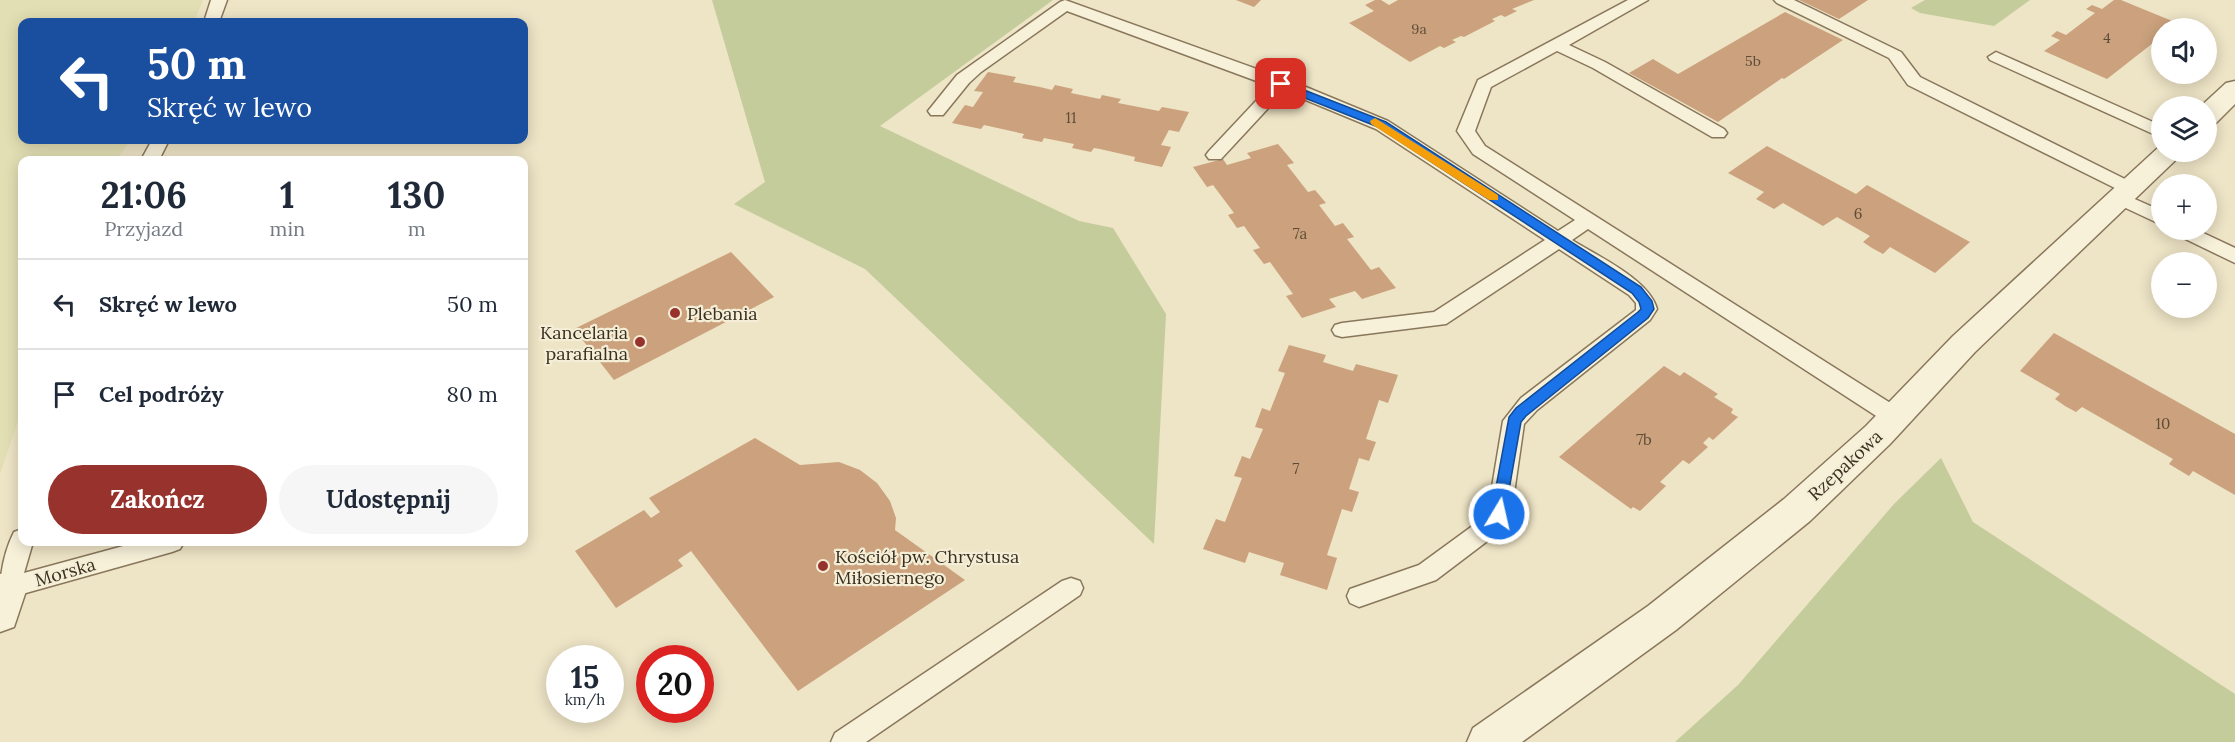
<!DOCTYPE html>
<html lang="pl">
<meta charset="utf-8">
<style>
:root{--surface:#fff;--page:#f6f6f7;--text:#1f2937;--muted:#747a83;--line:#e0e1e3;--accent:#97322d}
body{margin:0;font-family:Lora,serif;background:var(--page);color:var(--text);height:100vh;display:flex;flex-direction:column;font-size:22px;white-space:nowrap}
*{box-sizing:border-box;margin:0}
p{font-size:20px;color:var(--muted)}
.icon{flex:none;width:33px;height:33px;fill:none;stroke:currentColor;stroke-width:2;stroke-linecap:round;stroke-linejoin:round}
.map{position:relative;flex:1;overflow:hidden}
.panel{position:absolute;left:18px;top:156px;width:510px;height:390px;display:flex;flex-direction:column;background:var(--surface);border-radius:12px;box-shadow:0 3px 15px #0003}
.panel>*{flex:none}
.top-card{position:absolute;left:18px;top:18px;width:510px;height:126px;border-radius:12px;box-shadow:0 3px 15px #0003;background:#1a4fa0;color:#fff;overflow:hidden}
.fabs{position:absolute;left:2151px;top:18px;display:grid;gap:12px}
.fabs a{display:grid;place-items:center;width:66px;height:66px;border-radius:50%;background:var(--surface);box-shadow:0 3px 15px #0003;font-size:30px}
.speed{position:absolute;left:546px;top:645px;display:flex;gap:12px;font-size:30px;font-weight:700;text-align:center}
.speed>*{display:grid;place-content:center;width:78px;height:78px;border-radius:50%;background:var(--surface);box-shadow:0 3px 15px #0003;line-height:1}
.speed small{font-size:15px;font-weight:400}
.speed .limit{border:9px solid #d22;background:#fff;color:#111}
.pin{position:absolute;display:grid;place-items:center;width:51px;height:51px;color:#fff;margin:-26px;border-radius:12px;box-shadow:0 3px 9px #0006}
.me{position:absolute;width:66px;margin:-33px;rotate:9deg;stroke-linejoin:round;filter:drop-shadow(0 0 4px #0008)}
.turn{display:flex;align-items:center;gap:21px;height:126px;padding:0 30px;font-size:27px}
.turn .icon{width:78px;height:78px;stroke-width:2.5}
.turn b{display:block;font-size:42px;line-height:51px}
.eta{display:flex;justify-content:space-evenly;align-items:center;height:102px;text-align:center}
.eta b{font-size:36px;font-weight:700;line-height:42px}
.primary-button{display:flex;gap:12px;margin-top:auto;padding:12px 30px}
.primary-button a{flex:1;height:69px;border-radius:36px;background:var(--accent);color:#fff;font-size:24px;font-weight:700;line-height:69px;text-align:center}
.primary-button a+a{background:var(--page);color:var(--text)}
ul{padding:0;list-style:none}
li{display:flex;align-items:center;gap:18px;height:90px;padding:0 30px;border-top:2px solid var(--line)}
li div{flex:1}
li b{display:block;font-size:22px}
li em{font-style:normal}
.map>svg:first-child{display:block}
.farmland{fill:#e3dfb4}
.green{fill:#c3cc9a}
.building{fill:#cba27d}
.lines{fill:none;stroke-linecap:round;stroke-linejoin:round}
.lane-casing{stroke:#89775c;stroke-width:3}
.street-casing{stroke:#89775c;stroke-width:3}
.lane{fill:#f8f1da;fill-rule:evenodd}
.street{fill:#f8f1da;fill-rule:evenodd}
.route{fill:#1a73e8;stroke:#114b97;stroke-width:1.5}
.slow{fill:#f59e0b}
.poi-dot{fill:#97322d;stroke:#f5eed6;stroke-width:2}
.labels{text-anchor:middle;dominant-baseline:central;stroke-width:4.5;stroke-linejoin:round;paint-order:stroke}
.far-number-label{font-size:14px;fill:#5e4b37}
.number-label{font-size:15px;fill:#5e4b37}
.poi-label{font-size:18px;fill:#3a2e20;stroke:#f5eed6;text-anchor:start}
.street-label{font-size:18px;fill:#3a2e20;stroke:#f5eed6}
</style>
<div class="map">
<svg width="2235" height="742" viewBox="0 0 2235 742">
<rect width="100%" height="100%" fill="#eee4c6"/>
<path class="farmland" d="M 0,0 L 203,0 L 194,22 L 22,22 L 22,140 L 130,140 L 117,160 L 22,160 L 22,409 L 0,474 Z"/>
<g class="green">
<path d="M 712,0 L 1053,0 L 880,126 L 1079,221 L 1113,228 L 1166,314 L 1154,544 L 865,269 L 734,204 L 765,182 Z"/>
<path d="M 1925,0 L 2030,0 L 1994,26 L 1920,13 L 1911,8 Z"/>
<path d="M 1941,458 L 1973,522 L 2235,694 L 2235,742 L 1675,742 L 1738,685 L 1894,504 Z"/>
</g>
<g class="building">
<path d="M 1236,0 L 1261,0 L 1254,7 Z"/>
<path d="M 1375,0 L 1381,0 L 1389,5 L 1398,0 L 1534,0 L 1512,9 L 1517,11 L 1505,17 L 1501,15 L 1492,19 L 1495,21 L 1464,37 L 1461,36 L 1452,40 L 1456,42 L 1444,48 L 1440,46 L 1410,62 L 1349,23 L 1374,11 L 1365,5 Z"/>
<path d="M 1799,0 L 1868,0 L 1839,19 Z"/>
<path d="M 2114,0 L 2121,0 L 2177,23 L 2171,28 L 2162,28 L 2162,36 L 2107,79 L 2044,51 L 2060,40 L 2051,36 L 2057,31 L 2066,35 L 2095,13 L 2086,9 L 2092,5 L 2102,9 Z"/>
<path d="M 1785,12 L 1843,40 L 1784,79 L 1782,78 L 1718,122 L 1629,73 L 1653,59 L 1678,74 Z"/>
<path d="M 988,72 L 1016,77 L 1013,82 L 1040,87 L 1052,90 L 1055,85 L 1073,89 L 1071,93 L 1100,99 L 1102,95 L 1121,99 L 1118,103 L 1159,111 L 1162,107 L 1189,112 L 1179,132 L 1169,130 L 1161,145 L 1171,147 L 1162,167 L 1134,161 L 1135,157 L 1100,149 L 1094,148 L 1091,152 L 1072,148 L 1074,144 L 1044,138 L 1042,142 L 1022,138 L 1024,134 L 1011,131 L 984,125 L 981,129 L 952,123 L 965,105 L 973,107 L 983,92 L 974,91 Z"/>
<path d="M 1278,144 L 1294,163 L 1287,165 L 1308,192 L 1315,190 L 1326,203 L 1319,205 L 1335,226 L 1343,223 L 1354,237 L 1347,239 L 1371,270 L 1379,267 L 1396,288 L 1362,299 L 1355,291 L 1329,299 L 1336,307 L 1302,318 L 1286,296 L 1293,294 L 1270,262 L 1264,264 L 1253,250 L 1260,248 L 1244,226 L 1237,228 L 1228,215 L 1234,213 L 1213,185 L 1207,187 L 1193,167 L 1223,159 L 1227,165 L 1251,158 L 1247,153 Z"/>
<path d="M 1767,146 L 1856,194 L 1867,185 L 1970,242 L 1935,273 L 1890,247 L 1883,254 L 1872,248 L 1863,242 L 1870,236 L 1837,217 L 1823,226 L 1783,203 L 1774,209 L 1756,199 L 1764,192 L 1728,173 Z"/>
<path d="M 731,252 L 774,297 L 614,380 L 574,329 Z"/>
<path d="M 2054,333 L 2235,434 L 2235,495 L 2193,471 L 2189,476 L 2169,464 L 2173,459 L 2082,407 L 2076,412 L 2065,406 L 2055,399 L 2060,394 L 2020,371 Z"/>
<path d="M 1289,345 L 1326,355 L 1323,362 L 1353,371 L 1356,364 L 1398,375 L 1388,403 L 1379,400 L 1366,439 L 1376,442 L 1369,461 L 1359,458 L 1349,489 L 1359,492 L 1352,512 L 1342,509 L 1327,555 L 1337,558 L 1327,590 L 1280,575 L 1284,563 L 1249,552 L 1245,563 L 1203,549 L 1216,519 L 1225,522 L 1242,478 L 1234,476 L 1242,456 L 1250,459 L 1263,429 L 1255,427 L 1262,408 L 1270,411 L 1285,373 L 1278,371 Z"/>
<path d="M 1664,366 L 1680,376 L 1684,372 L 1718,394 L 1714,397 L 1733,409 L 1731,413 L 1738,417 L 1713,440 L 1709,437 L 1703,443 L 1708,447 L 1689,464 L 1683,460 L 1660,482 L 1666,486 L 1640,511 L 1633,507 L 1631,509 L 1559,457 Z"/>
<path d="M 755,438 L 800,465 L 839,462 L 860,470 L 877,483 L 890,501 L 896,518 L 895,530 L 965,580 L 798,691 L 691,551 L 678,560 L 683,566 L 616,608 L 575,551 L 644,510 L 651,518 L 660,512 L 649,498 Z"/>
</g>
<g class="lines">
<defs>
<g id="lane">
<path d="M 211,0 L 227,0 L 219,22 L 204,22 Z"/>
<path d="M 1065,0 L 1301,85 L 1388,121 L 1558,231 L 1575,220 L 1473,154 L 1457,131 L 1478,80 L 1628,0 L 1648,0 L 1569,45 L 1605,62 L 1724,129 L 1727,133 L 1724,137 L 1712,137 L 1593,68 L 1557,51 L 1491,87 L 1475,131 L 1485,146 L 1903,411 L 1906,417 L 1903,423 L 1895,425 L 1887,423 L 1588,229 L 1572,240 C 1597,256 1649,279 1657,309 L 1650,320 L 1537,410 L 1524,424 L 1511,514 L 1498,533 L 1436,580 L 1359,607 L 1350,603 L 1347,596 L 1350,589 L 1419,565 L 1482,519 L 1488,511 L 1503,421 L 1521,398 L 1636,310 L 1636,303 L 1629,295 L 1559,249 L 1446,324 L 1342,337 L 1335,335 L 1332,330 L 1335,325 L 1342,323 L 1434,312 L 1545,240 L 1376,129 L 1284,91 L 1221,159 L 1209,159 L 1206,155 L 1209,151 L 1270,86 L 1067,11 L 981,72 L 969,83 L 943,115 L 931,115 L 928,111 L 957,75 L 1060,2 Z"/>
<path d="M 1774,0 L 1794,0 L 1901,52 L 1920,77 L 2137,185 L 2140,189 L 2137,193 L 2125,193 L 1908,85 L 1889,58 L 1777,3 Z"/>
<path d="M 1996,52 L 2162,126 L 2162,138 L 1990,60 L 1988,57 Z"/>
<path d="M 152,140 L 169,140 L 159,160 L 141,160 Z"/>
<path d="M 2121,193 L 2162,211 L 2162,225 L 2115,203 L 2112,199 L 2115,195 Z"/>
<path d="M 2173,230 L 2197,230 L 2235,248 L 2235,263 L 2175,234 Z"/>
<path d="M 22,529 L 22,542 L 33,542 L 24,573 L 138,542 L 184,542 L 180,549 L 172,552 L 8,598 L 0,596 C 0,574 4,552 14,532 Z"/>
<path d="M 1071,578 L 1080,581 L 1083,588 L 1080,595 L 866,742 L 831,742 L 835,733 L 1062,581 Z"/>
</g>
<g id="street">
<path d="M 2235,81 L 2235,104 L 2216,123 L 2206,125 L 2206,106 L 2201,106 L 2226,83 Z"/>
<path d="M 2160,146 L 2162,152 L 2184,152 L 1975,352 L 1890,444 L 1810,521 L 1676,630 L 1522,742 L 1467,742 L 1473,728 L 1648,606 L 1784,499 L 1866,426 L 1953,336 Z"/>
<path d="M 8,572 L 22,576 L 27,588 L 14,627 L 0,632 L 0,574 Z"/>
</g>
</defs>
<use href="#lane" class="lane-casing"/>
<use href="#street" class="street-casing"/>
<use href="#lane" class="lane"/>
<use href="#street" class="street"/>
</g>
<path class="route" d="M 1281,81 L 1386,122 L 1641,287 L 1652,301 L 1654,309 L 1648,318 L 1526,416 L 1521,422 L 1504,518 L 1499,520 L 1494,518 L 1491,514 L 1509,417 L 1516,408 L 1638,312 L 1641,309 L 1639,302 L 1632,293 L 1378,127 L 1277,87 L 1277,82 Z"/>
<path class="slow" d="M 1375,118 L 1498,195 L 1498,200 L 1489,200 L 1371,124 L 1370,121 Z"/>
<g class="poi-dot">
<circle cx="675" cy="313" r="6"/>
<circle cx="640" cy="342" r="6"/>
<circle cx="823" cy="566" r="6"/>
</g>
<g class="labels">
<g class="far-number-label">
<text x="1419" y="29">9a</text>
<text x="2107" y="38">4</text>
<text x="1753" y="61">5b</text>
</g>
<g class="number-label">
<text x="1071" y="117">11</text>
<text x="1858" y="213">6</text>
<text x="1300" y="233">7a</text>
<text x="2163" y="423">10</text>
<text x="1644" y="439">7b</text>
<text x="1296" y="468">7</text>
</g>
<g class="poi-label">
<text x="687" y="313">Plebania</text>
<text x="628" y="332" text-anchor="end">Kancelaria<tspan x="628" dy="21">parafialna</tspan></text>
<text x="835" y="556">Kościół pw. Chrystusa<tspan x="835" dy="21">Miłosiernego</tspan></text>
</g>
<g class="street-label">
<text transform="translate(1845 465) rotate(-43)">Rzepakowa</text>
<text transform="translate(65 572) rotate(-16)">Morska</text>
</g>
</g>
</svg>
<div class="fabs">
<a><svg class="icon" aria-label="sound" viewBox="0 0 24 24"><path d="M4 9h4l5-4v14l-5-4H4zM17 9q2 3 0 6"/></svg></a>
<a><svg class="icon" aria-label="layers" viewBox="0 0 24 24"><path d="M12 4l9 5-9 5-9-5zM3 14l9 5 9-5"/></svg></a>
<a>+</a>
<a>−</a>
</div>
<div class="speed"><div>15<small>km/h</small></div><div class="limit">20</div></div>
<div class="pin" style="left:1281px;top:84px;background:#d93025"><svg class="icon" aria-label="arrive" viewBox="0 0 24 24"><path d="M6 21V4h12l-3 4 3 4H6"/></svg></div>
<svg class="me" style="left:1499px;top:514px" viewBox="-20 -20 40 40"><circle r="17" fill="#1a73e8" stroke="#fff" stroke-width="3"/><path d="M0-11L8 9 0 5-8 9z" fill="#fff"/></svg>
<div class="top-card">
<div class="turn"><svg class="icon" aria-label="left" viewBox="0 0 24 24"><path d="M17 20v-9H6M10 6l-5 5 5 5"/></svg><div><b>50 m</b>Skręć w lewo</div></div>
</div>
<section class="panel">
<div class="eta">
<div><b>21:06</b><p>Przyjazd</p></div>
<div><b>1</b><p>min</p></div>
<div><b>130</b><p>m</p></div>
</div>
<ul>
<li><svg class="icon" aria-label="left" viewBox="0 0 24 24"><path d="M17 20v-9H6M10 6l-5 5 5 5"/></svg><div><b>Skręć w lewo</b></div><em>50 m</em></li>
<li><svg class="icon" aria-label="arrive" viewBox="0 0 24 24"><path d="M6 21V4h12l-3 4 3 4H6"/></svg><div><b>Cel podróży</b></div><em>80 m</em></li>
</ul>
<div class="primary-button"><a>Zakończ</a><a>Udostępnij</a></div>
</section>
</div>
